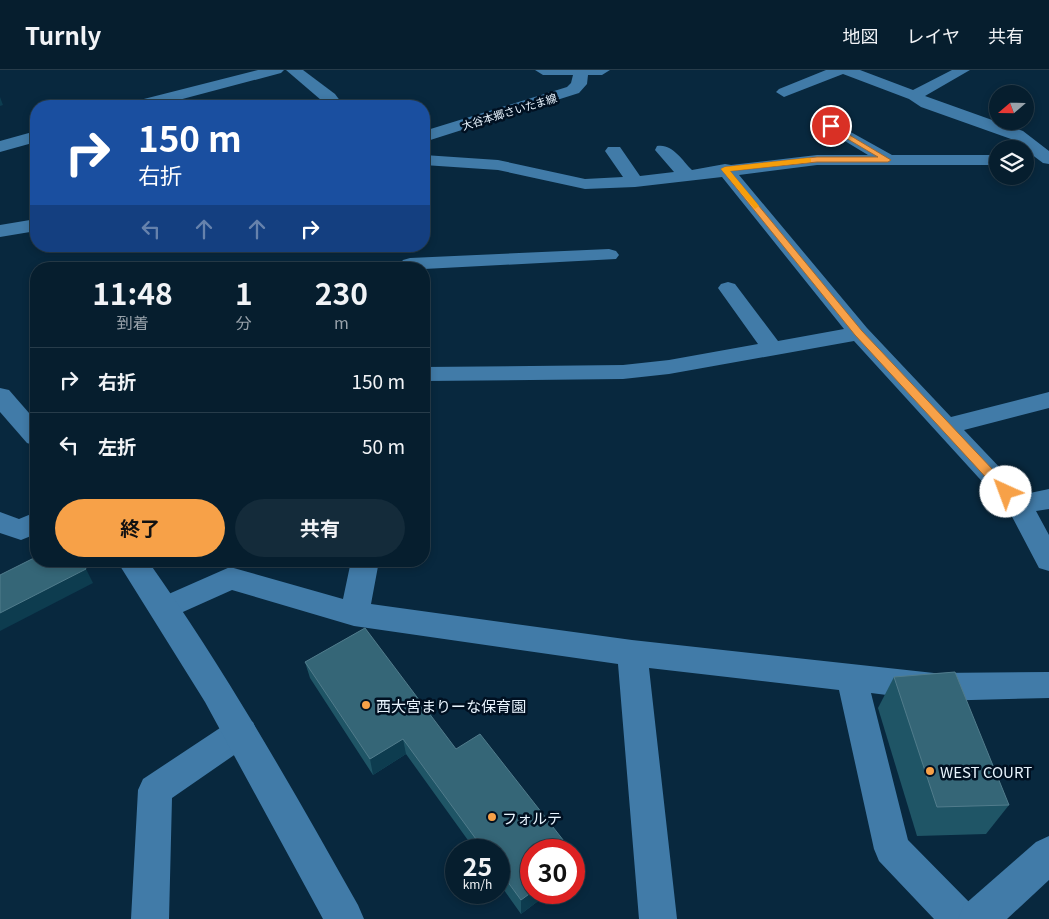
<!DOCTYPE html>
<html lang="ja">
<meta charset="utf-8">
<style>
:root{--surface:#061e2e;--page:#142b3a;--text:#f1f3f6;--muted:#98a2aa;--line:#273c4a;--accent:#f7a148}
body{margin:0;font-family:Georgia,"Noto Sans JP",serif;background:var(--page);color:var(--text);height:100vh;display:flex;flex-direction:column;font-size:19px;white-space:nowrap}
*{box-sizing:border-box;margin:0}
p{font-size:16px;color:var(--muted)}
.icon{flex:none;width:28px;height:28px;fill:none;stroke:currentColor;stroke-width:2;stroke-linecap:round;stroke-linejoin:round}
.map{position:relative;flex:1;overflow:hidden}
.drawer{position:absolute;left:30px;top:192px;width:400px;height:305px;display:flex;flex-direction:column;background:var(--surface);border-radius:20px;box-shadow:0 2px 8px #0003,0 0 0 1px var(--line)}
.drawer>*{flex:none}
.banner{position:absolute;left:30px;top:30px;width:400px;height:152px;border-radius:20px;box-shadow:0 2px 8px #0003,0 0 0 1px var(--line);background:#1a4fa0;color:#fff;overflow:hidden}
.needle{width:32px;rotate:250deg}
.controls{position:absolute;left:989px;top:15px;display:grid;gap:10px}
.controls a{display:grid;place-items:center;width:45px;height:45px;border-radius:50%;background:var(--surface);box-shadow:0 2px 8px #0003,0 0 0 1px var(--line);font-size:25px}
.speed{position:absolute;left:445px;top:769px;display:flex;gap:10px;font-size:25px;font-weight:700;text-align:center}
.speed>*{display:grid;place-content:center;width:65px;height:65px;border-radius:50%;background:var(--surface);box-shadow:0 2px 8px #0003,0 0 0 1px var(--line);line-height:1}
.speed small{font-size:12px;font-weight:400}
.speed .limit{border:8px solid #d22;background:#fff;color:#111}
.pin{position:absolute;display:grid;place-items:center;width:42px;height:42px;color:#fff;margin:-21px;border:2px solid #fff;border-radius:50%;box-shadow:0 1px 5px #0007}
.me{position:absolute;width:55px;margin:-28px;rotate:317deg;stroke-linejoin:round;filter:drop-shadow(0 0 4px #0008)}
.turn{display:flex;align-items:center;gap:18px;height:105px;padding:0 25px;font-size:22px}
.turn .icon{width:65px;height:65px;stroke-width:2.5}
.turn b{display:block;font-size:35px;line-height:42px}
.lanes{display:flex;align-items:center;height:48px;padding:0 25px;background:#0003;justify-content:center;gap:25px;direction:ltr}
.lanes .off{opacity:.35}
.eta{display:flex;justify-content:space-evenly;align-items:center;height:85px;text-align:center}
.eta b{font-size:30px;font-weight:700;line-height:35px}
.primary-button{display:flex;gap:10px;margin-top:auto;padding:10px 25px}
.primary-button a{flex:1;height:58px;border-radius:30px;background:var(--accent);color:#111;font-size:20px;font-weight:700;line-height:58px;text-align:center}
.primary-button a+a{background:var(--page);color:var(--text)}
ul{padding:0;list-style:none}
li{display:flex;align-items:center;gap:15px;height:65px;padding:0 25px;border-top:1px solid var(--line)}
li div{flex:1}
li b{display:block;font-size:19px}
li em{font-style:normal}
header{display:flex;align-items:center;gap:30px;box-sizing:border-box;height:70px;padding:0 25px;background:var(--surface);border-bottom:1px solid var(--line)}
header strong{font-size:24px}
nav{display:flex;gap:28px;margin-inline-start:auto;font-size:18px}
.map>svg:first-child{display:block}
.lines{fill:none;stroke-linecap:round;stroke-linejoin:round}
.minor{fill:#417ba8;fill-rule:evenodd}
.tertiary{fill:#417ba8;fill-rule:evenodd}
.secondary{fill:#417ba8;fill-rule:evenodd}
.wall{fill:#1f5566}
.shaded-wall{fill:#0d3c4f}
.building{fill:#356677;stroke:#517c8c}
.route{fill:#f7a148;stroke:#a1692f}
.slow{fill:#f59e0b}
.poi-dot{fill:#f7a148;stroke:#001021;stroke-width:2}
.labels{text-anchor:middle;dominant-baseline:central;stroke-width:5;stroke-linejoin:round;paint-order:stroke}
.far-street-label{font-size:11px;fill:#e8f4fe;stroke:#001021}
.near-poi-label{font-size:15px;fill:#e8f4fe;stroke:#001021;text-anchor:start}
</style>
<header>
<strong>Turnly</strong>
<nav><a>地図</a><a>レイヤ</a><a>共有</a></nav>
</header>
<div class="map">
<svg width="1049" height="849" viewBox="0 0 1049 849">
<rect width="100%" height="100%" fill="#08283e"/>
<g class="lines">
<g class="minor">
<path d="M 286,0 L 303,0 L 335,24 L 344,36 L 328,36 Z"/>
<path d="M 826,0 L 860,0 L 913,20 L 952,0 L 970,0 L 925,26 L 1023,61 L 1049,81 L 1049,94 L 1043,93 L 1011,69 L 921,37 L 909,29 L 843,4 L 789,25 L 784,27 L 776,22 L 779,19 Z"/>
<path d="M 831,51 L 892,85 L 998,85 L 998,95 L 817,95 L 739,105 L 867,258 L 951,347 L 1049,322 L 1049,338 L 964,360 L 1025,424 L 1049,419 L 1049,439 L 1036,441 L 1049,465 L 1049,501 L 1039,498 L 1009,441 L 854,271 L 669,304 L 623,309 L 424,311 L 424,297 L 623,295 L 669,290 L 758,274 L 718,218 L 721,214 L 728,212 L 735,214 L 778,271 L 844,259 L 722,107 L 635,117 L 585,119 L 498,100 L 424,95 L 424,85 L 498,90 L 585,109 L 623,107 L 605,81 L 608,77 L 620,77 L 640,106 L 674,102 L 655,80 L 657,76 C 672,73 682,90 692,100 L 725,94 L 731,95 L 817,85 L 868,85 L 825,59 L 823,56 Z"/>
<path d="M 609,179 L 616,181 L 619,185 L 616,189 L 424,199 L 405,199 L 400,194 L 403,190 L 410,188 Z"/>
<path d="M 0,442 L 19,449 L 36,442 L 36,464 L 21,470 L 0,463 Z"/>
<path d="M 351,491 L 379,491 L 371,534 L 632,570 L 934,603 L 1049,602 L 1049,628 L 934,631 L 871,623 L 908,770 L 973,836 L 979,849 L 934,849 L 879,791 L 874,779 L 839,620 L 649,598 L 677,849 L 639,849 L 618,594 L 354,556 L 232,520 L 165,550 L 155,546 L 150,538 L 155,530 L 230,497 L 343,529 Z"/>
<path d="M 241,647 L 253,652 L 257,662 L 253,672 L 172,728 L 169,849 L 131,849 L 138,720 L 143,709 L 229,652 Z"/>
</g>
<g class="tertiary">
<path d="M 0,318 L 9,320 L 36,351 L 36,376 L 27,373 L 0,342 Z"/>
<path d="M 117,491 L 148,491 C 226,601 292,718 358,835 L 364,849 L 323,849 L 205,632 Z"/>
<path d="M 1049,766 L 1049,810 L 1007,849 L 958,849 L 964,835 L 1036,772 Z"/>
</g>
<g class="secondary">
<path d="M 258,0 L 284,0 L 281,3 L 156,36 L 130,36 L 132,32 Z"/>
<path d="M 535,0 L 610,0 L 602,5 L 588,5 L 587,14 L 579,23 L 424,72 L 424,61 L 567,17 L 571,13 L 573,5 L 543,5 Z"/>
<path d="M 36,61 L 36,72 L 0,82 L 0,71 Z"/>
<path d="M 36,149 L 36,161 L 0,167 L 0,155 Z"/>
</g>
</g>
<g class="wall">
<path d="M 365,558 L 531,822 L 550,822 L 521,844 L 499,813 L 499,780 L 475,780 L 406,684 L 373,705 L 310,608 L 305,592 Z"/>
<path d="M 894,607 L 1009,735 L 986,764 L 917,766 L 878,638 Z"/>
</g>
<g class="shaded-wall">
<path d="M 0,27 L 3,35 L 0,36 Z"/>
<path d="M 82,491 L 93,513 L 0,561 L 0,543 Z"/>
<path d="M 403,669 L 406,684 L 373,705 L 370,689 Z"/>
<path d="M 577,788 L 576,802 L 574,804 L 574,791 Z"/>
<path d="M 532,822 L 550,822 L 521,844 L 521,830 Z"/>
</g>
<g class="building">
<path d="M 36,487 L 36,491 L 82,491 L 86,499 L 0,543 L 0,505 Z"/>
<path d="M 365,558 L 456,679 L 480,664 L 571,780 L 531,780 L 532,822 L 521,830 L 499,800 L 499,780 L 484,780 L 403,669 L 370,689 L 305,592 Z"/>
<path d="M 955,602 L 1009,735 L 937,737 L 894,607 Z"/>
<path d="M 574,783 L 577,788 L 574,791 Z"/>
</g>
<path class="route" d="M 831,54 L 891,90 L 888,92 L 817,92 L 730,101 L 862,261 L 1011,419 L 1011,425 L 1002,425 L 855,265 L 721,99 L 725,97 L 817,87 L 878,87 L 829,58 Z"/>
<path class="slow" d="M 808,88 L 811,89 L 811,92 L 730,101 L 759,136 L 755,139 L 721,99 L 725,97 Z"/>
<g class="poi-dot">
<circle cx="366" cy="635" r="5"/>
<circle cx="930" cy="701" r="5"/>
<circle cx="492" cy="747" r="5"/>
</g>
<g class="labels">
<g class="far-street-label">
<text transform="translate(509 41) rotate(-17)">大谷本郷さいたま線</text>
</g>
<g class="near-poi-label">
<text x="376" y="635">西大宮まりーな保育園</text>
<text x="940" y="701">WEST COURT</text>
<text x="502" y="747">フォルテ</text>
</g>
</g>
</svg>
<div class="controls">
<a><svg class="needle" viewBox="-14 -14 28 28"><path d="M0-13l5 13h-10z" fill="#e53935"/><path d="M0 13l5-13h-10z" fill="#98a2aa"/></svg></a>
<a><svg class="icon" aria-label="layers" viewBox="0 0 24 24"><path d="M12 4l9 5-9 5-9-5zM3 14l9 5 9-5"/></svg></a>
</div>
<div class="speed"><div>25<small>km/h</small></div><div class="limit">30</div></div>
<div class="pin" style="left:831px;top:56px;background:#d93025"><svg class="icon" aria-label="arrive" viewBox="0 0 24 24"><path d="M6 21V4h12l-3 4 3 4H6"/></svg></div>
<svg class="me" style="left:1006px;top:422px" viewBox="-20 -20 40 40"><circle r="19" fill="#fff"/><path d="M0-13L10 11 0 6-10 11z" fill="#f7a148"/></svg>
<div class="banner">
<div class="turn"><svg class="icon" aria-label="right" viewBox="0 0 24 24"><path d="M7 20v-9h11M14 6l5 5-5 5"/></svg><div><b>150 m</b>右折</div></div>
<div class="lanes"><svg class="icon off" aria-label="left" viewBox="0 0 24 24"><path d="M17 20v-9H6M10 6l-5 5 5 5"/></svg><svg class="icon off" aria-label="ahead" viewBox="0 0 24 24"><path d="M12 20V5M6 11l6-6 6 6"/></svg><svg class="icon off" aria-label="ahead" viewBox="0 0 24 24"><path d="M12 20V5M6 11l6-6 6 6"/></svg><svg class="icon" aria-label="right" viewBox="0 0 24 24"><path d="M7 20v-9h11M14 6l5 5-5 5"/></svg></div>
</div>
<section class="drawer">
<div class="eta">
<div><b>11:48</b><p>到着</p></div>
<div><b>1</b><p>分</p></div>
<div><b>230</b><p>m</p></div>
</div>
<ul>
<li><svg class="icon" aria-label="right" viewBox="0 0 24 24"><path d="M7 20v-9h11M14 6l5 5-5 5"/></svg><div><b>右折</b></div><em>150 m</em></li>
<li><svg class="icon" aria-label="left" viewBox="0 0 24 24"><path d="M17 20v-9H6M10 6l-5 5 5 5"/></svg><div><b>左折</b></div><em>50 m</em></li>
</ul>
<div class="primary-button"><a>終了</a><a>共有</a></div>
</section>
</div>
